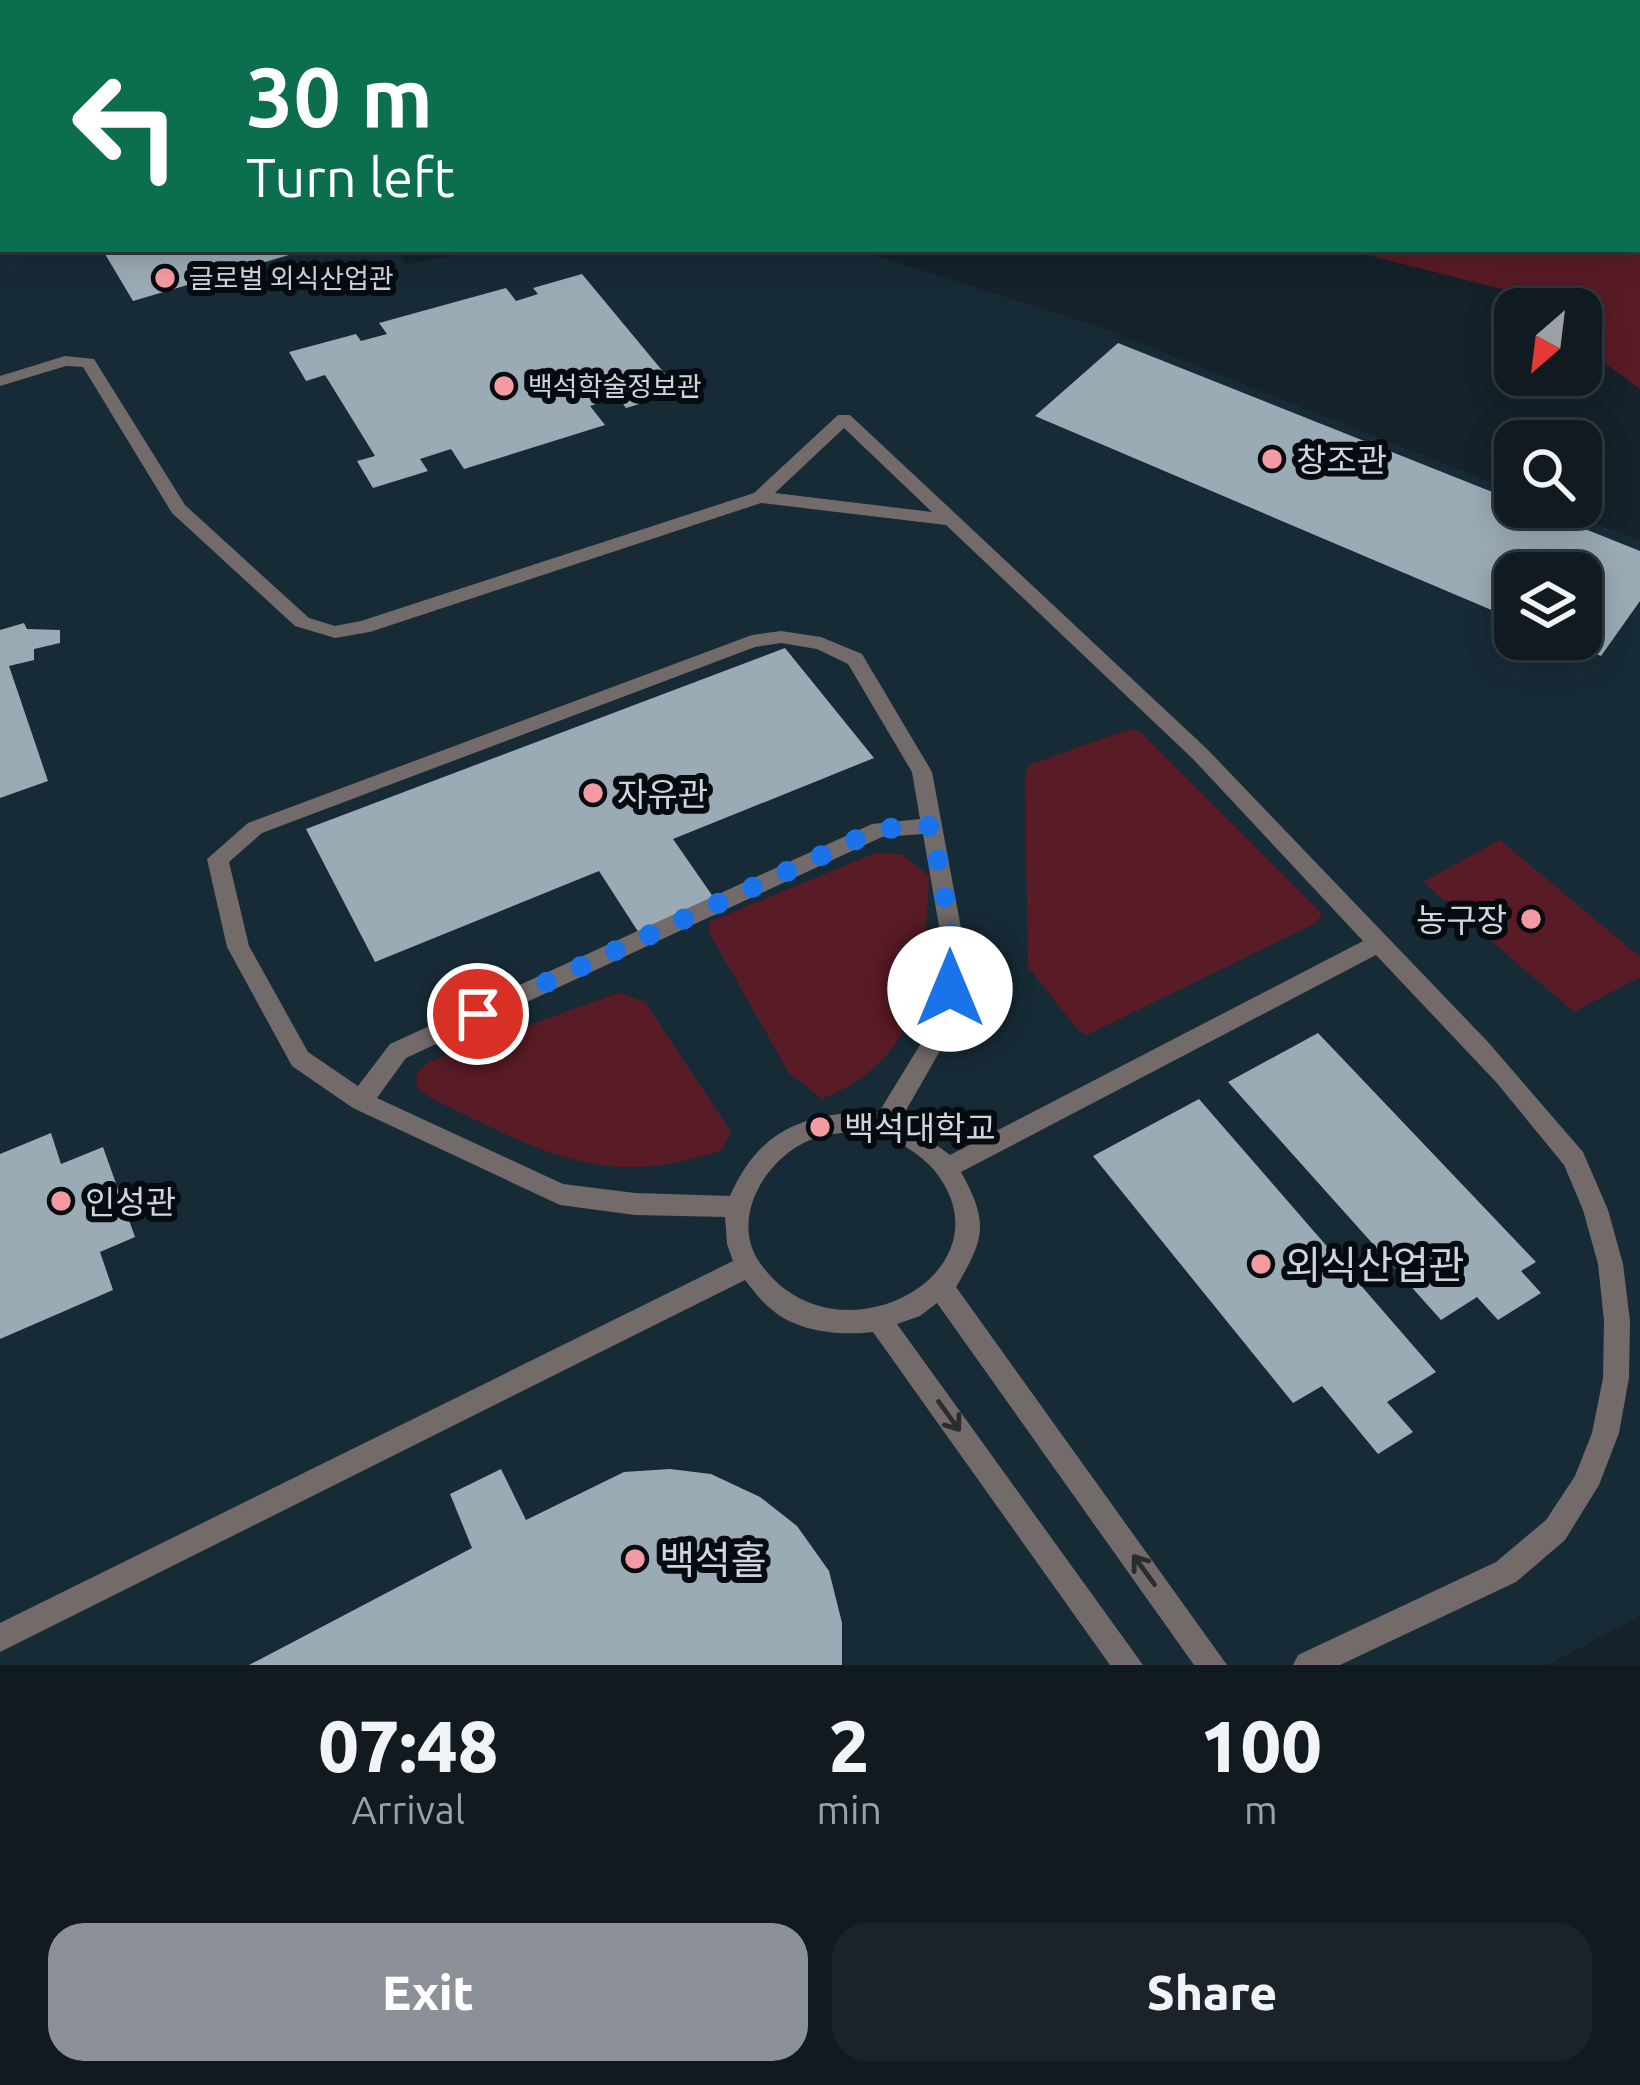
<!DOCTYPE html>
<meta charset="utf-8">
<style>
:root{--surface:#101a20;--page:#192329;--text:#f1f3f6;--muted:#9ca1a5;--line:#30383e;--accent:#8c9099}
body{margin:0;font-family:Ubuntu,"Noto Sans KR",sans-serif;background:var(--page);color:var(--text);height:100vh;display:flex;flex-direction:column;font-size:45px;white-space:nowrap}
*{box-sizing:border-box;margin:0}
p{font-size:39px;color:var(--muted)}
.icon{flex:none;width:66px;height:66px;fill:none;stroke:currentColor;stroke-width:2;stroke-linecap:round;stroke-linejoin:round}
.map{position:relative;height:1665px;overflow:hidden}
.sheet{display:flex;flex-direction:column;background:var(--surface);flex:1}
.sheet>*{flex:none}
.guide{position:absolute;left:0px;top:0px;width:1641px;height:252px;box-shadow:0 6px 30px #0003,0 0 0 3px var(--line);background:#0b6e4f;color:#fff;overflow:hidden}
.needle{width:78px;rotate:208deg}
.buttons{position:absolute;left:1494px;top:288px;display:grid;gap:24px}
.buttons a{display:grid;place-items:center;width:108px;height:108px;border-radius:24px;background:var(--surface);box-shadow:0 6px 30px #0003,0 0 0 3px var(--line);font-size:60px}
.pin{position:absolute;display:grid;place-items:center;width:102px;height:102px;color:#fff;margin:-51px;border:6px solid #fff;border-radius:50%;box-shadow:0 3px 12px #0007}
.me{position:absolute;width:132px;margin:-66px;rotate:0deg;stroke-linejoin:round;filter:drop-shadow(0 0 9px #0008)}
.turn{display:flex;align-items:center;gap:42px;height:252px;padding:0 48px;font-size:54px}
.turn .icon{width:156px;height:156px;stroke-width:2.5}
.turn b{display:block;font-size:84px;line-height:102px}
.eta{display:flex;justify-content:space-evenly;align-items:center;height:204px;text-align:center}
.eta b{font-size:72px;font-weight:800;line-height:84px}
.cta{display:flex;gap:24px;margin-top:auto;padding:24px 48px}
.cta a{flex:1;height:138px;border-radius:36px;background:var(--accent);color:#fff;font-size:48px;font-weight:800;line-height:138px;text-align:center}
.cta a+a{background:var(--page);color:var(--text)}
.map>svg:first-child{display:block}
.built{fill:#172b37;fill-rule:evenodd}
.green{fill:#591b25}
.building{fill:#9babb6}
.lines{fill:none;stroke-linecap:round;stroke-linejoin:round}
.path{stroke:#515c64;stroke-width:6;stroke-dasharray:4.5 4.5;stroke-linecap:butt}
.lane{fill:#736a6a;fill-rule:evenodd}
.oneway{stroke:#2c2c2f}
.route{stroke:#1a73e8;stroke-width:21;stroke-dasharray:0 37.8}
.poi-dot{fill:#f49aa2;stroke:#060b0f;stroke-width:4.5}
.labels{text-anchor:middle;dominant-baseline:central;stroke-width:12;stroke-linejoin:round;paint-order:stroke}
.far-poi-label{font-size:27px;fill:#ced6dc;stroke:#060b0f;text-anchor:start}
.poi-label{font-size:33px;fill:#ced6dc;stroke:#060b0f;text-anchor:start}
.near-poi-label{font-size:39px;fill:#ced6dc;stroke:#060b0f;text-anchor:start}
</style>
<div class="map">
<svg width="1640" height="1665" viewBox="0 0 1640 1665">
<rect width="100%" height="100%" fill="#15222a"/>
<path class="built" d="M 0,0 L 232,3 L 3,3 L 3,249 L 395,249 L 406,264 L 486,249 L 855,249 L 1100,327 L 1515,492 L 1515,507 L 1553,507 L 1640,541 L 1640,1616 L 1548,1665 L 0,1665 ZM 1515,573 L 1581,573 L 1581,639 L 1515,639 Z"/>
<g class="green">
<path d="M 473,0 L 1640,0 L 1640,389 L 1581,346 L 1581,309 L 1529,309 L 1502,289 L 1343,249 L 1638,249 L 1638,3 Z"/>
<path d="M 1130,729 L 1142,733 L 1322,913 L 1316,923 L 1087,1035 L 1079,1031 L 1028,967 L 1025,777 L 1029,765 Z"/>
<path d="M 1500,840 L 1640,957 L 1640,977 L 1574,1012 L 1423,882 Z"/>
<path d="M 878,852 L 903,855 L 929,876 C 923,973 927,1056 822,1099 L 789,1073 L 710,934 L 709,922 Z"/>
<path d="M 618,993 L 645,1002 L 731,1132 L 722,1150 C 603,1192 538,1149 432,1099 L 417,1088 L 416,1075 L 428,1062 Z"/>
</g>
<g class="building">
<path d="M 102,249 L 286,249 L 289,255 L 133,301 Z"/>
<path d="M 582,274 L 680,392 L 626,408 L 618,397 L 590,406 L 605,425 L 464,469 L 451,449 L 420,459 L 428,471 L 373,488 L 357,461 L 375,456 L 325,375 L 306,381 L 289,352 L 356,334 L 361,341 L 387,334 L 379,323 L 506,288 L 516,301 L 538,294 L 533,288 Z"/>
<path d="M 1118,343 L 1515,501 L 1515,507 L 1530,507 L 1640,551 L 1640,601 L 1601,656 L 1560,639 L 1581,639 L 1581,573 L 1515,573 L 1515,620 L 1035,416 Z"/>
<path d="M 24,623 L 27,629 L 60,630 L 60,643 L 34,649 L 34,660 L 9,666 L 48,781 L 0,798 L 0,630 Z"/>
<path d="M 785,648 L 874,758 L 673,839 L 723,911 L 646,944 L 599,871 L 375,962 L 306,829 Z"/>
<path d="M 1318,1033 L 1536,1262 L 1521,1271 L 1541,1293 L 1498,1320 L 1477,1297 L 1441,1320 L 1228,1082 Z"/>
<path d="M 1199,1099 L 1436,1372 L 1387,1402 L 1413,1432 L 1378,1454 L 1322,1386 L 1293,1403 L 1093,1156 Z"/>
<path d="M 51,1133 L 61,1164 L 103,1147 L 135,1237 L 100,1252 L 113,1290 L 0,1339 L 0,1154 Z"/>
<path d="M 501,1469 L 526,1520 L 624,1472 L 670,1469 L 711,1474 L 760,1497 L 797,1526 L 829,1571 L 842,1623 L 842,1665 L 249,1665 L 472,1548 L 450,1494 Z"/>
</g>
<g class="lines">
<path class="path" d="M 830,0 L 839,3"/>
<path class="lane" d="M 65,356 L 94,359 L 185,505 L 309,618 L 335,626 L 361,621 L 754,493 L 838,415 L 850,415 L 1207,749 L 1488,1042 L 1583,1152 L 1608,1210 L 1623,1264 L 1630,1321 L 1629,1378 L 1619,1433 L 1599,1485 L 1565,1540 L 1516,1582 L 1340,1665 L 1293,1665 L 1298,1655 L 1496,1562 L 1546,1520 L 1575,1476 L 1592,1433 L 1603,1378 L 1604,1321 L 1598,1264 L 1583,1210 L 1564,1165 L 1496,1082 L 1376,955 L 961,1172 C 989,1223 985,1238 956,1287 L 1227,1665 L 1194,1665 L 937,1303 L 920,1316 L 897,1324 L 1143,1665 L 1110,1665 L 873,1332 C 840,1336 797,1332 771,1309 C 761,1301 753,1290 745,1280 L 0,1652 L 0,1623 L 733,1261 L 727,1244 L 725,1217 L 635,1215 L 560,1205 L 353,1108 L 292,1066 L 227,947 L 207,859 L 248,823 L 752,635 L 781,631 L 821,637 L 862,654 L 932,772 L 966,955 L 956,1023 L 901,1119 L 950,1155 L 1363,941 L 1193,759 L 946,525 L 761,503 L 370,632 L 335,638 L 295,626 L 172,513 L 83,367 L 66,366 L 0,386 L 0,376 ZM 844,428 L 932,512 L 775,493 ZM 781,643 L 817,649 L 848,664 L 912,772 L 920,819 L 872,824 L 390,1044 L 358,1086 L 308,1052 L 249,946 L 229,862 L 262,833 L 755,647 ZM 923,834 L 944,955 L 934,1022 L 879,1112 C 808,1112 760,1127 730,1196 L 635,1193 L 563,1184 L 377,1098 L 406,1058 L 882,837 ZM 882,1132 C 900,1143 920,1154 934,1170 C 1018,1273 832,1373 758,1260 C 730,1215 768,1157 810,1140 C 832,1131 859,1132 882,1132 Z"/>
</g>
<defs><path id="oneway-shaft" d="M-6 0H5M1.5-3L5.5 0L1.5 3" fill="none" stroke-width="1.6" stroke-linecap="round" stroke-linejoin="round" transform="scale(3)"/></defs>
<g class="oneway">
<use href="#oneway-shaft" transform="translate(949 1416) rotate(54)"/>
<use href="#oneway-shaft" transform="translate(1144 1570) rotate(-126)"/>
</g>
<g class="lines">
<path class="route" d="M 478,1014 L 879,829 L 932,826 L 955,955 L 950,989"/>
</g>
<g class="poi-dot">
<circle cx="165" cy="278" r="12"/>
<circle cx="504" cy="386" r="12"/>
<circle cx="1272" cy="459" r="12"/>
<circle cx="593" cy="793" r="12"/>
<circle cx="1531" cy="919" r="12"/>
<circle cx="820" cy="1127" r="12"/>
<circle cx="61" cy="1201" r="12"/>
<circle cx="1261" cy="1264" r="12"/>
<circle cx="635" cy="1559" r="12"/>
</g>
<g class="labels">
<g class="far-poi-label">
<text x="189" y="278">글로벌 외식산업관</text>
<text x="528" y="386">백석학술정보관</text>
</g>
<g class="poi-label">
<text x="1296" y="459">창조관</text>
<text x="617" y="793">자유관</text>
<text x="1507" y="919" text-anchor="end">농구장</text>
<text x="844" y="1127">백석대학교</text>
<text x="85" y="1201">인성관</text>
</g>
<g class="near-poi-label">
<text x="1285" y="1264">외식산업관</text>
<text x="659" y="1559">백석홀</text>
</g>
</g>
</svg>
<div class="buttons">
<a><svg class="needle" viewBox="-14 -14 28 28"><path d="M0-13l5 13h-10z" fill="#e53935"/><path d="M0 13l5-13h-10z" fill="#9ca1a5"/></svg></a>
<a><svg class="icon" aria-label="search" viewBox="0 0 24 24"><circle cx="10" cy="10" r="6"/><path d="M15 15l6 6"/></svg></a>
<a><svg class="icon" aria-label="layers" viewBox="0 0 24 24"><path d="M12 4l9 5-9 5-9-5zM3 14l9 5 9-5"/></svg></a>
</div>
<div class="pin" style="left:478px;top:1014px;background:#d93025"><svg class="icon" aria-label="arrive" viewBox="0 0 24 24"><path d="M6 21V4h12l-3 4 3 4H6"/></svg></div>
<svg class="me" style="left:950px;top:989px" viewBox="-20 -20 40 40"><circle r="19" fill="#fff"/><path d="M0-13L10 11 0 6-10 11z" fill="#1a73e8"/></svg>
<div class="guide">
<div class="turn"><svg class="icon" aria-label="left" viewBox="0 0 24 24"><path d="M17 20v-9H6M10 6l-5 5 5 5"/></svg><div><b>30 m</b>Turn left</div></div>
</div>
</div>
<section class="sheet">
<div class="eta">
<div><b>07:48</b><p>Arrival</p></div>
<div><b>2</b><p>min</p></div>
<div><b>100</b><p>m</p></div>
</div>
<div class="cta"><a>Exit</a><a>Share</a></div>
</section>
